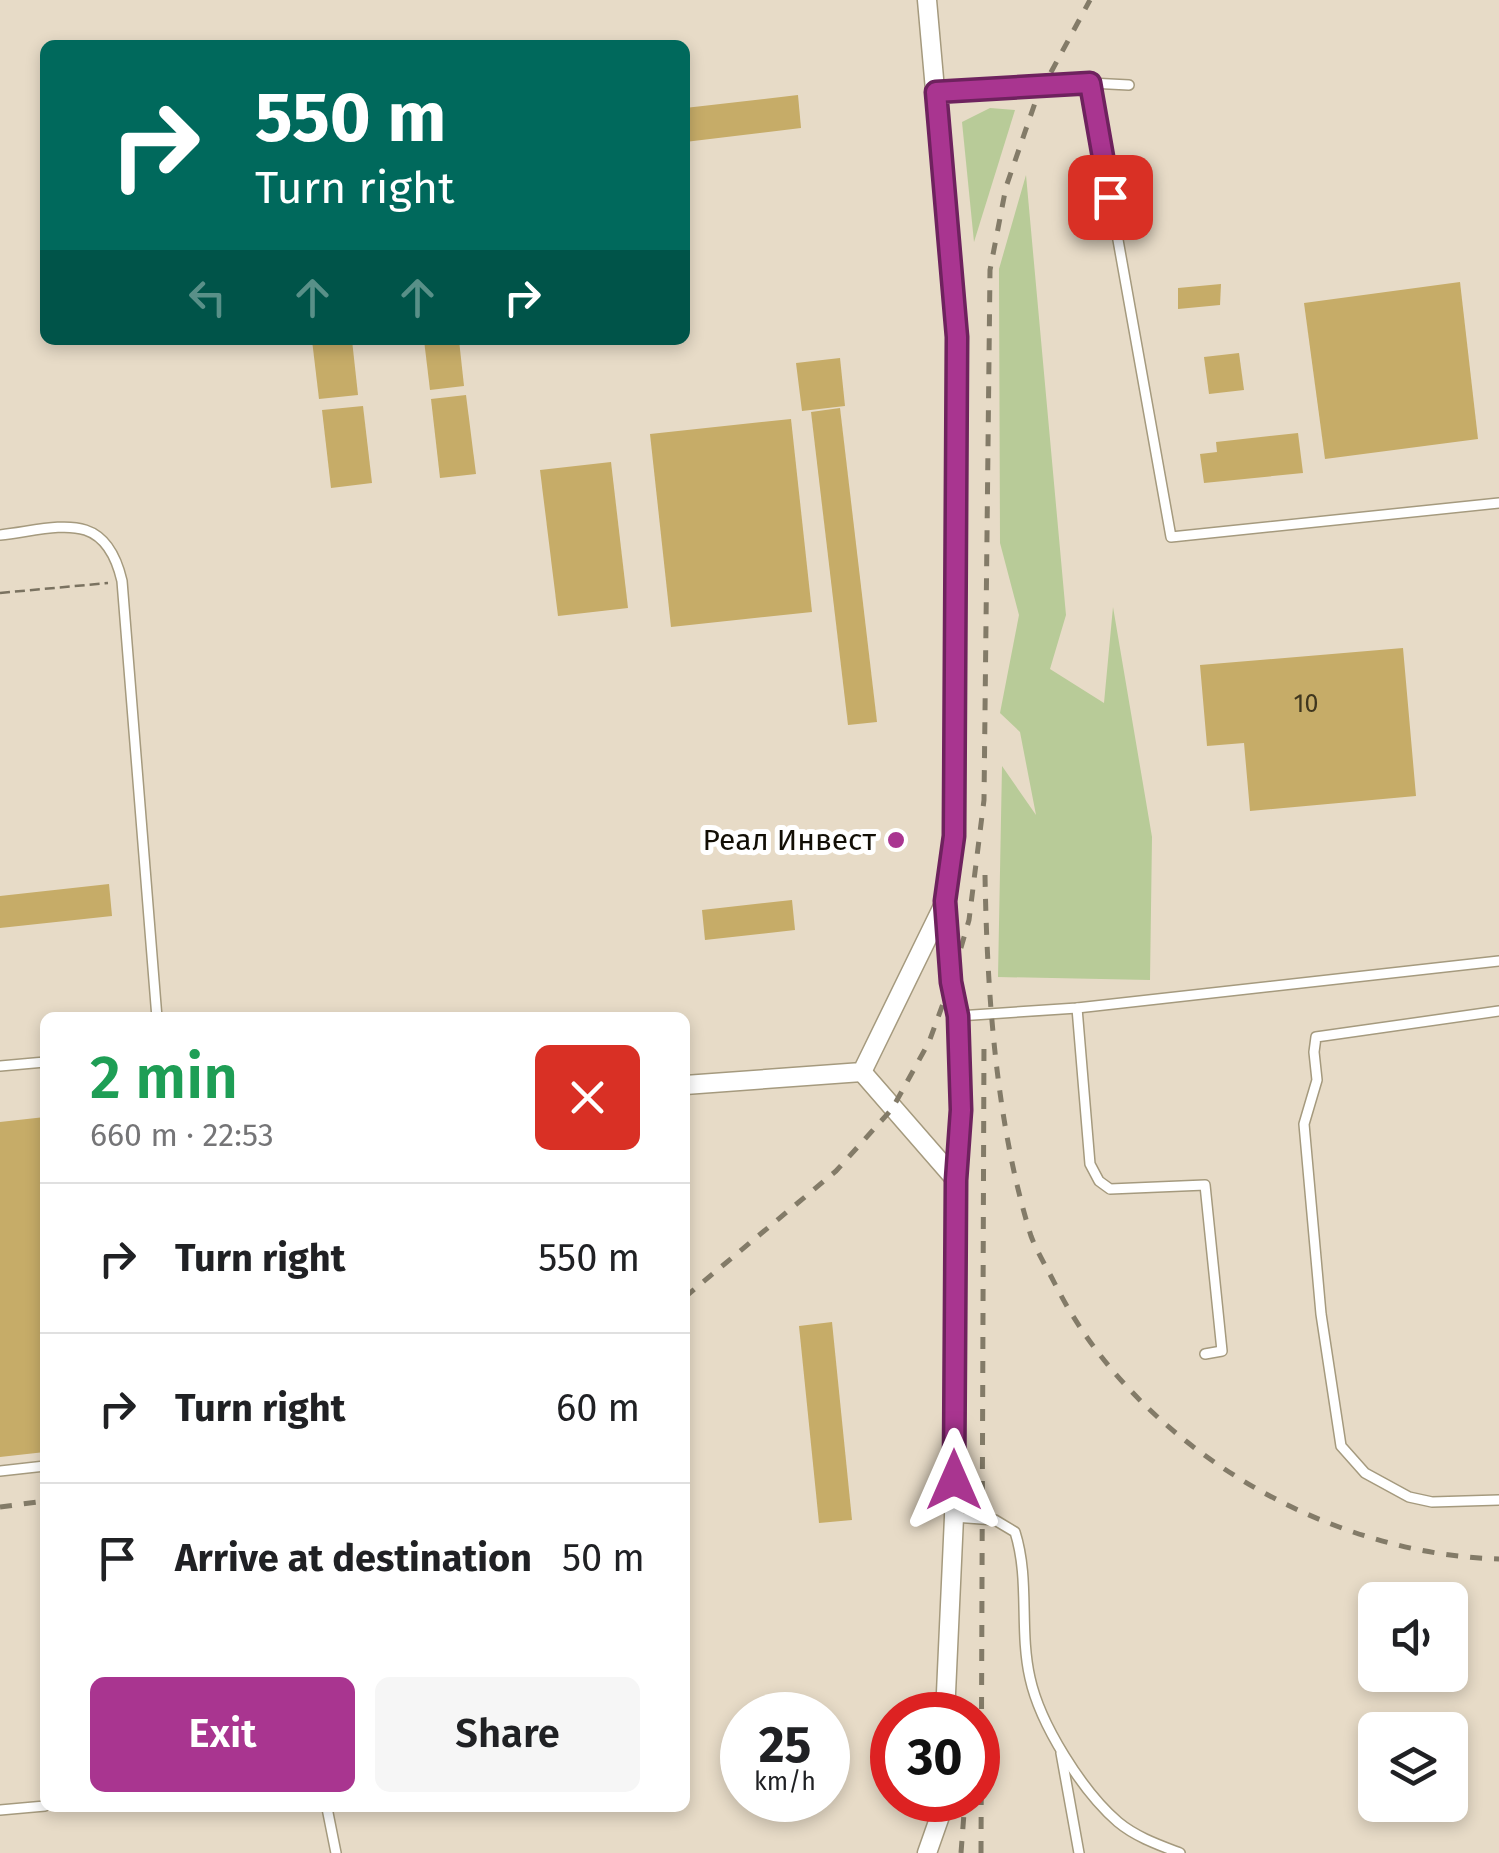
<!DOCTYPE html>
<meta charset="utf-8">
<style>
:root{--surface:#fff;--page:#f6f6f6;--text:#202124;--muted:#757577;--line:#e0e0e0;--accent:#a93590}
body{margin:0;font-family:"Fira Sans",sans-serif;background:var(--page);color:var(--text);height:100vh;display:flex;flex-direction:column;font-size:38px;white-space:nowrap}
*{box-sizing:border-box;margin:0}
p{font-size:32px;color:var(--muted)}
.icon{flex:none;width:55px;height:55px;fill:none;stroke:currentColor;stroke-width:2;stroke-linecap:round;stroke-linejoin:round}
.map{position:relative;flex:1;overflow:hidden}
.side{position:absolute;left:40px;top:1012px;width:650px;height:800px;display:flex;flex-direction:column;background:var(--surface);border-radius:15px;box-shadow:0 5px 15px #0003}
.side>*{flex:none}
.top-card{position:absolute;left:40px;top:40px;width:650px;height:305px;border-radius:15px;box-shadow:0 5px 15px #0003;background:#00695c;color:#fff;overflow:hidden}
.tools{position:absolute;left:1358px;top:1582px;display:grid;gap:20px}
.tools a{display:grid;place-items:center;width:110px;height:110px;border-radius:15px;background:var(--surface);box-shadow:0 5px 15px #0003;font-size:50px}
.speed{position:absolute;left:720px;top:1692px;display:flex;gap:20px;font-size:50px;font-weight:700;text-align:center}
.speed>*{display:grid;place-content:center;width:130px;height:130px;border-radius:50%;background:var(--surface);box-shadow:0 5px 15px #0003;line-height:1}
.speed small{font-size:25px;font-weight:400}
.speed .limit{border:15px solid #d22;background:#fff;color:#111}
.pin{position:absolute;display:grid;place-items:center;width:85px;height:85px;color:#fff;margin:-42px;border-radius:20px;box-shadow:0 5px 15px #0006}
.me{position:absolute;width:110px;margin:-55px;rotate:0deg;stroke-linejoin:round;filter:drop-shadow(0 0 8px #0008)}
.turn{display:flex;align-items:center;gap:35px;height:210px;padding:0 50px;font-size:45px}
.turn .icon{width:130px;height:130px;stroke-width:2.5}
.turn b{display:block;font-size:70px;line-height:85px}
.lanes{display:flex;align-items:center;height:95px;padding:0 50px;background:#0003;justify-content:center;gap:50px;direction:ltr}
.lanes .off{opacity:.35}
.round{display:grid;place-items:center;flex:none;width:105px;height:105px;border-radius:15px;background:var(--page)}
.headline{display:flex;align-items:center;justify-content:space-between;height:170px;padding:0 50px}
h1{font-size:60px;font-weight:600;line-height:75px;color:#1e9e55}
.primary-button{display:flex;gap:20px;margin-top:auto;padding:20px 50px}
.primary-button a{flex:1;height:115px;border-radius:15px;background:var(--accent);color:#fff;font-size:40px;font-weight:600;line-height:115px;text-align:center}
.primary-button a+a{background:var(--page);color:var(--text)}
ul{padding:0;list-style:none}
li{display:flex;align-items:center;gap:30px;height:150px;padding:0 50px;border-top:2px solid var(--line)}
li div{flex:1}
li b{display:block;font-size:38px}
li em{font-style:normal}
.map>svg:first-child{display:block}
.industrial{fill:#e7dbc7;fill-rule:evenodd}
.green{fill:#b8cb98}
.building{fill:#c6ac68}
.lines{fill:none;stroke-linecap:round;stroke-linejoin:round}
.service-casing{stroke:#a59a7e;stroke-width:12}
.minor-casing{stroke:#a59a7e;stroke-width:21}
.path{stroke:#7a7260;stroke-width:2.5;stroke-dasharray:10 5;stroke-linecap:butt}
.service{stroke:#fff;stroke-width:9}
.minor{stroke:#fff;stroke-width:18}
.rail{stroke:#837b68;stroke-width:5;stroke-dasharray:12 12;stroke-linecap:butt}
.route-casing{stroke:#6e225e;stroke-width:25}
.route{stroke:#a93590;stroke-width:18}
.poi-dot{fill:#a93590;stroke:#fff;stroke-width:4}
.labels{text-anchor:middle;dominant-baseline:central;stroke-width:10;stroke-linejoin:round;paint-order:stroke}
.number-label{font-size:25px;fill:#3f361e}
.poi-label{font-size:30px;fill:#120e05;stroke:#fff;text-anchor:end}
</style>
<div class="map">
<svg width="1499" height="1853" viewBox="0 0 1499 1853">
<rect width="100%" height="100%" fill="#f2e6c9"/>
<path class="industrial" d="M 0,0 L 1499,0 L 1499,1853 L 0,1853 ZM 45,45 L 685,45 L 685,340 L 45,340 ZM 45,1018 L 685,1018 L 685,1808 L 45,1808 ZM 1375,1600 L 1450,1600 L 1450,1675 L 1375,1675 ZM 742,1715 L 828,1715 L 828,1800 L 742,1800 ZM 892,1715 L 978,1715 L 978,1800 L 892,1800 ZM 1375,1730 L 1450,1730 L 1450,1805 L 1375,1805 Z"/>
<g class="green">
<path d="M 990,108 L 1015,110 L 974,242 L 962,122 Z"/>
<path d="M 1026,175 L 1066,615 L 1050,669 L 1104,703 L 1113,607 L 1152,837 L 1150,980 L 998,977 L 1002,766 L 1036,815 L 1020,732 L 1000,713 L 1019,615 L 1000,543 L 999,269 Z"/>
</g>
<g class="building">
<path d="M 798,95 L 801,128 L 685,142 L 685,108 Z"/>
<path d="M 1460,282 L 1478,439 L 1325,459 L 1304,303 Z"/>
<path d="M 1221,284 L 1220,305 L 1178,309 L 1178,288 Z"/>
<path d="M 312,340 L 352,340 L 358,395 L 319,399 Z"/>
<path d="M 424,340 L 459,340 L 464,386 L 430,390 Z"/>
<path d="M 1239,353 L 1244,390 L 1209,394 L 1204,357 Z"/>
<path d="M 840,358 L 845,406 L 802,411 L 796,363 Z"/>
<path d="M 466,395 L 476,474 L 440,478 L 431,399 Z"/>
<path d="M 363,406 L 372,483 L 331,488 L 322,410 Z"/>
<path d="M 840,408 L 877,722 L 848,725 L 811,412 Z"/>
<path d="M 791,419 L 812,612 L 671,627 L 650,434 Z"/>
<path d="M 1298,433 L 1303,473 L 1204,483 L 1200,454 L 1217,452 L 1216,442 Z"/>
<path d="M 611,462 L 628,608 L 558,616 L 540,470 Z"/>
<path d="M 1403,648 L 1416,796 L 1250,811 L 1244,743 L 1207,746 L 1200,665 Z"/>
<path d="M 109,884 L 112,916 L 0,928 L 0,896 Z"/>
<path d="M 792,900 L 795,930 L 705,940 L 702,910 Z"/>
<path d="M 45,1117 L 45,1452 L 0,1457 L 0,1122 Z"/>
<path d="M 832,1322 L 852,1520 L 819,1523 L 799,1326 Z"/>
</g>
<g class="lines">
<defs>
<g id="service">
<path d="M 1090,83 L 1171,537 L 1499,503"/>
<path d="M 936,93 L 1090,83 L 1129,85"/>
<path d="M 0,535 C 59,528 105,508 122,581 L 157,1018"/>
<path d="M 1077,1008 L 1090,1164 L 1099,1181 L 1110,1189 L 1205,1185 L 1222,1351 L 1205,1354"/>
<path d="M 1499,1011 L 1316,1037 L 1314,1052 L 1317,1080 L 1304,1124 L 1321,1314 L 1341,1446 L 1365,1473 L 1409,1497 L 1432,1502 L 1499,1500"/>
<path d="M 958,1016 L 1077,1008 L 1499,961"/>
<path d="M 0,1066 L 45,1062"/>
<path d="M 0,1471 L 45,1466"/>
<path d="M 954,1517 L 995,1520 L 1015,1532 C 1030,1579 1019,1630 1030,1678 C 1040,1724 1082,1791 1118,1822 C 1136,1837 1159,1845 1180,1853"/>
<path d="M 1061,1753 L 1079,1853"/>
<path d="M 327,1808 L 336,1853"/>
<path d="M 0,1810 L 45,1806"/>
</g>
<g id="minor">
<path d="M 927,0 L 957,337 L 954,836 L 945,901 L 951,982 L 958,1016 L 961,1110 L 956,1180 L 954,1517 L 945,1715"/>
<path d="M 862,1072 L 956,1180"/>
<path d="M 685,1085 L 862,1072 L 944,904"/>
<path d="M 927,1853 L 940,1816 L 941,1800"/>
</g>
</defs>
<use href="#service" class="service-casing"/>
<use href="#minor" class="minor-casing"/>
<path class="path" d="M 0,593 L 108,583"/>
<use href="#service" class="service"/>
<use href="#minor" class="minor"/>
<g class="rail">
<path d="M 985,875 C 987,993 996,1124 1031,1236 C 1037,1252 1047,1268 1055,1284 C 1135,1443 1322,1554 1499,1559"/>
<path d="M 685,1297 L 836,1171 L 892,1109 L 929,1042 L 951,982 L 969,920 L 984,800 L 990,270 L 1006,187 L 1036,100 L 1090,0"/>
<path d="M 0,1507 L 45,1501"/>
<path d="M 961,1853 L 965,1800"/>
<path d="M 981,1853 L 984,1040"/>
</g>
</g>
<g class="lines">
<defs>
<path id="route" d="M 954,1480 L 956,1180 L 961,1110 L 958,1016 L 951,982 L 945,901 L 954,836 L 957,337 L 936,92 L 1090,83 L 1110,197"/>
</defs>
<use href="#route" class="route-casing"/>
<use href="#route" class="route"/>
</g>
<circle class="poi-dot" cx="896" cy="840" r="10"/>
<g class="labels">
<g class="number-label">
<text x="1306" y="704">10</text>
</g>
<g class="poi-label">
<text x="876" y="840">Реал Инвест</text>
</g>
</g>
</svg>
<div class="tools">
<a><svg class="icon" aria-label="sound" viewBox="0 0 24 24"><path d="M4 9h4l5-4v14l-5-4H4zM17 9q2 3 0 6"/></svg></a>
<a><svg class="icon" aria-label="layers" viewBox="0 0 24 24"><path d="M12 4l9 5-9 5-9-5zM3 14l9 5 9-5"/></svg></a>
</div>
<div class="speed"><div>25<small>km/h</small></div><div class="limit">30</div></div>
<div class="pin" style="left:1110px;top:197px;background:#d93025"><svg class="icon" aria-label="arrive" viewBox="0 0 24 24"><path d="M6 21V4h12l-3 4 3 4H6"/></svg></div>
<svg class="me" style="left:954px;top:1480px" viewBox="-20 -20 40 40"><path d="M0-17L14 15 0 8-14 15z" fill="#a93590" stroke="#fff" stroke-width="4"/></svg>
<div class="top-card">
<div class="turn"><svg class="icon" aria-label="right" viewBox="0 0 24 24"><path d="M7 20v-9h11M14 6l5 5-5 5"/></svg><div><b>550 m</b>Turn right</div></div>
<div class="lanes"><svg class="icon off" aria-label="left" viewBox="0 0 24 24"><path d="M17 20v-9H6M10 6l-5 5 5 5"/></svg><svg class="icon off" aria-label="ahead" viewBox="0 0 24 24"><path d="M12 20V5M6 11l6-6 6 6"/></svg><svg class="icon off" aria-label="ahead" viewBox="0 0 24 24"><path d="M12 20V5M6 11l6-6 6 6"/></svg><svg class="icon" aria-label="right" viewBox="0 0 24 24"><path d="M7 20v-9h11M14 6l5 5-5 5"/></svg></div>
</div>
<section class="side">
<div class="headline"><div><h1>2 min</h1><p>660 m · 22:53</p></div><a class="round" style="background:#d93025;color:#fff"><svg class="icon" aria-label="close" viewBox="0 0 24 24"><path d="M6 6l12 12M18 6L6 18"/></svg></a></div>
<ul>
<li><svg class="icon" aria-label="right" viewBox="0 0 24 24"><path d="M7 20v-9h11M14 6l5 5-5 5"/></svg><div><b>Turn right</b></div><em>550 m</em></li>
<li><svg class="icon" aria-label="right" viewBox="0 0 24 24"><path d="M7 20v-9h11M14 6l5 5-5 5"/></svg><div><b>Turn right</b></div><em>60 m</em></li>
<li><svg class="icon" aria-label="arrive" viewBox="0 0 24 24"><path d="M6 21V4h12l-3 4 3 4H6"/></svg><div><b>Arrive at destination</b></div><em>50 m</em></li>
</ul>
<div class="primary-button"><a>Exit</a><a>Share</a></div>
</section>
</div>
